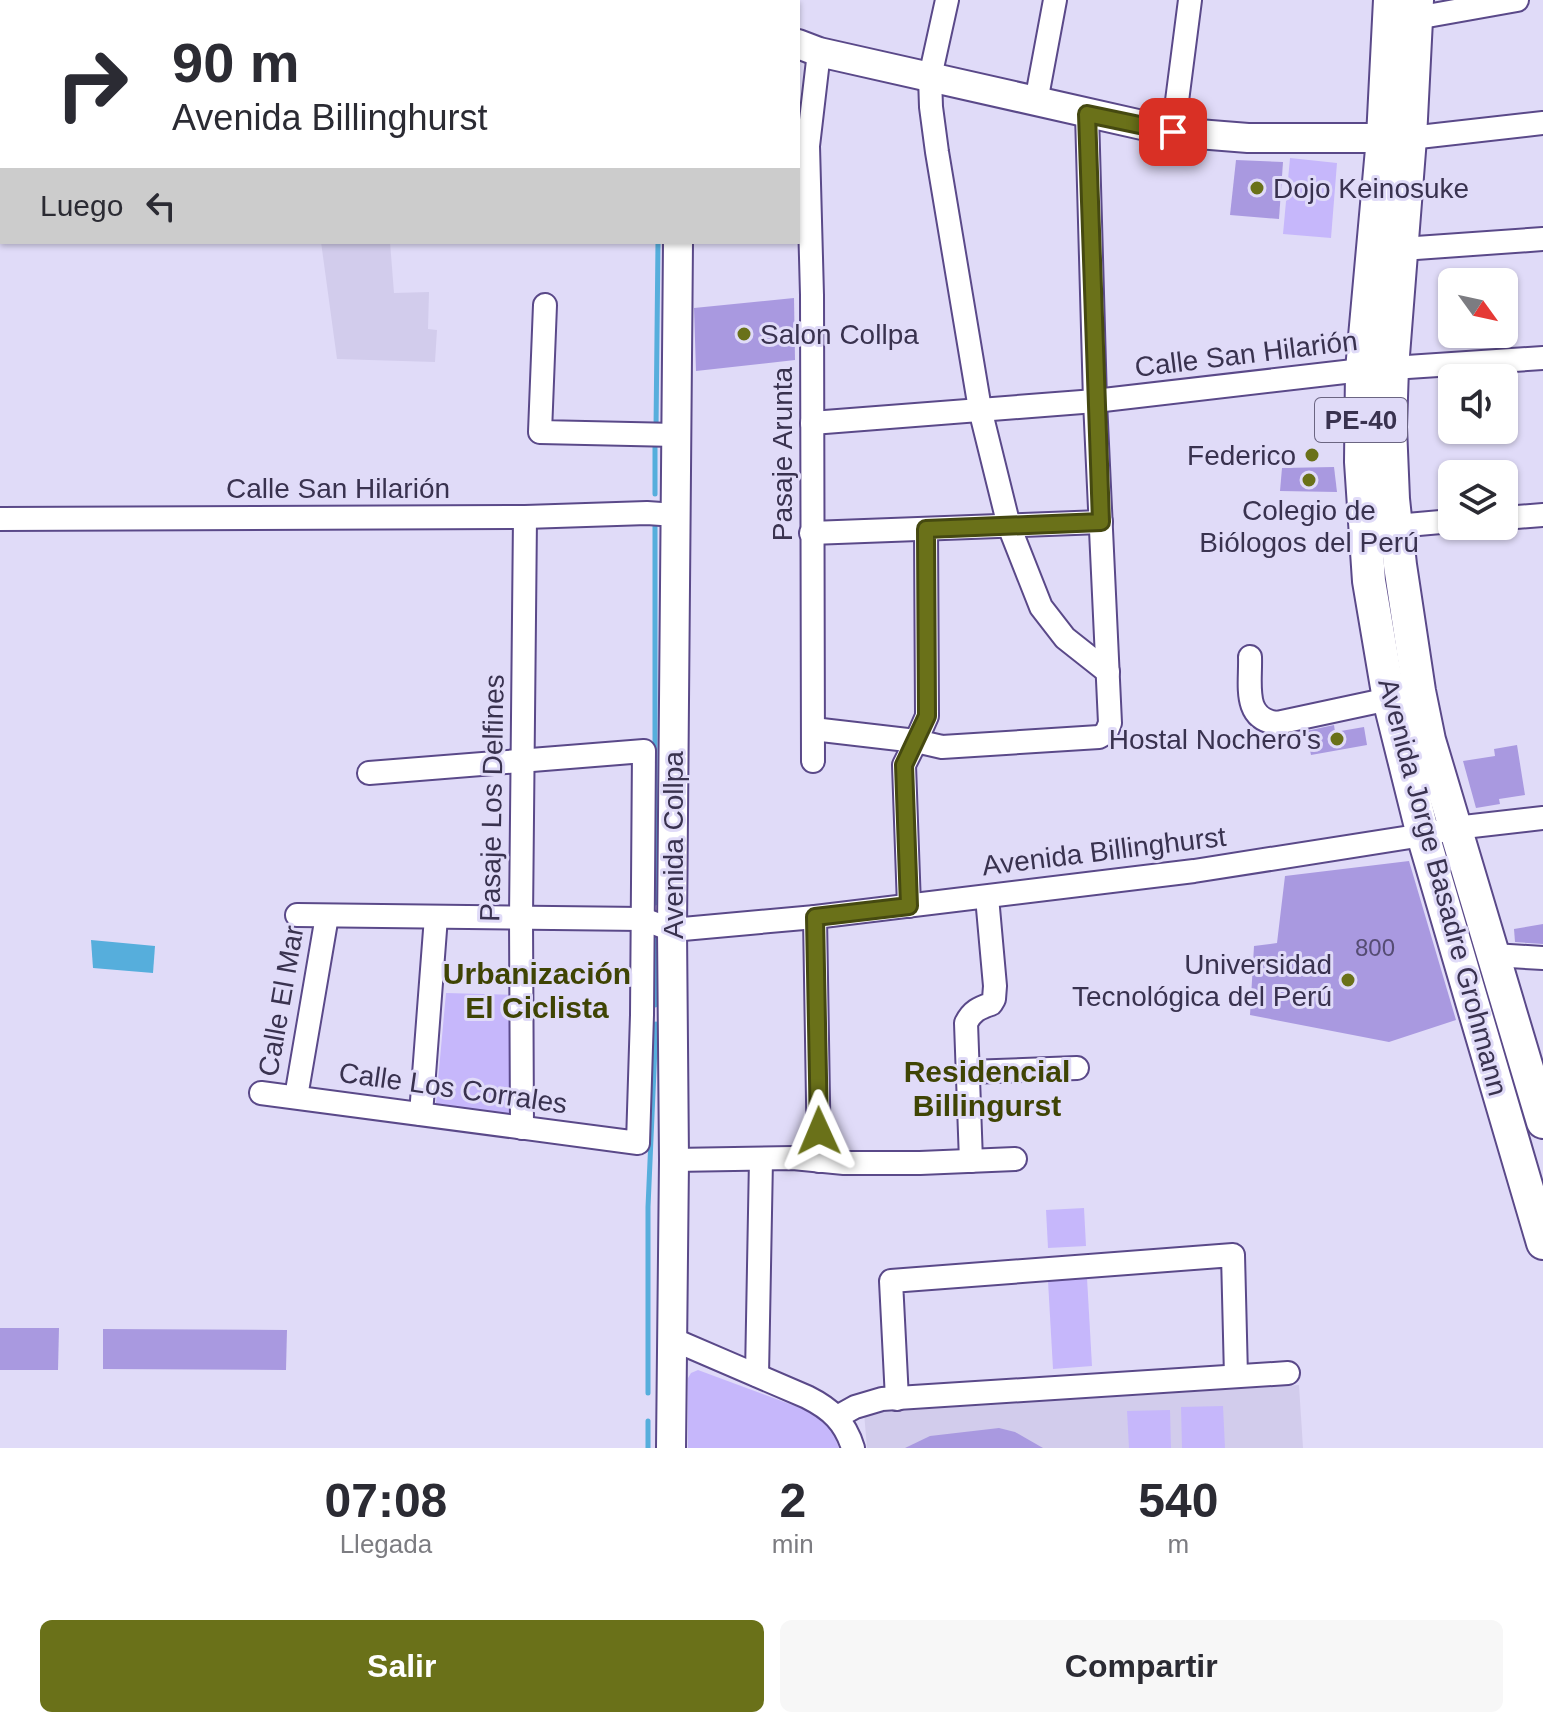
<!DOCTYPE html>
<html lang="es">
<meta charset="utf-8">
<style>
:root{--surface:#fff;--page:#f7f7f7;--text:#2b2b33;--muted:#7c7c81;--accent:#6a7119}
body{margin:0;font-family:Helvetica,sans-serif;background:var(--page);color:var(--text);height:100vh;display:flex;flex-direction:column;font-size:30px;white-space:nowrap}
*{box-sizing:border-box;margin:0}
p{font-size:26px;color:var(--muted)}
.icon{flex:none;width:44px;height:44px;fill:none;stroke:currentColor;stroke-width:2;stroke-linecap:round;stroke-linejoin:round}
.map{position:relative;height:1448px;overflow:hidden}
.panel{display:flex;flex-direction:column;background:var(--surface);flex:1}
.panel>*{flex:none}
.top-card{position:absolute;left:0px;top:0px;width:800px;height:244px;box-shadow:0 2px 6px #0004;background:#fff;color:var(--text);overflow:hidden}
.needle{width:52px;rotate:123deg}
.buttons{position:absolute;left:1438px;top:268px;display:grid;gap:16px}
.buttons a{display:grid;place-items:center;width:80px;height:80px;border-radius:12px;background:var(--surface);box-shadow:0 2px 6px #0004;font-size:40px}
.pin{position:absolute;display:grid;place-items:center;width:68px;height:68px;color:#fff;margin:-34px;border-radius:16px;box-shadow:0 4px 12px #0006}
.me{position:absolute;width:88px;margin:-44px;rotate:359deg;stroke-linejoin:round;filter:drop-shadow(0 0 6px #0008)}
.turn{display:flex;align-items:center;gap:28px;height:168px;padding:0 40px;font-size:36px}
.turn .icon{width:104px;height:104px;stroke-width:2.5}
.turn b{display:block;font-size:56px;line-height:68px}
.then{display:flex;align-items:center;height:76px;padding:0 40px;background:#0003;gap:16px;font-size:30px}
.eta{display:flex;justify-content:space-evenly;align-items:center;height:136px;text-align:center}
.eta b{font-size:48px;font-weight:800;line-height:56px}
.action{display:flex;gap:16px;margin-top:auto;padding:16px 40px}
.action a{flex:1;height:92px;border-radius:12px;background:var(--accent);color:#fff;font-size:32px;font-weight:800;line-height:92px;text-align:center}
.action a+a{background:var(--page);color:var(--text)}
.map>svg:first-child{display:block}
.built{fill:#d2ccec}
.green{fill:#c6b7fb}
.water{fill:#56aedc}
.lines{fill:none;stroke-linecap:round;stroke-linejoin:round}
.stream{stroke:#56aedc;stroke-width:5}
.building{fill:#a999e0}
.minor-casing{stroke:#5a4989;stroke-width:26}
.major-casing{stroke:#5a4989;stroke-width:32}
.highway-casing{stroke:#5a4989;stroke-width:36}
.minor{stroke:#fff;stroke-width:22}
.major{stroke:#fff;stroke-width:28}
.highway{stroke:#fff;stroke-width:32}
.route-casing{stroke:#454910;stroke-width:20}
.route{stroke:#6a7119;stroke-width:14}
.poi-dot{fill:#6a7119;stroke:#e0dbf8;stroke-width:3}
.labels{text-anchor:middle;dominant-baseline:central;stroke-width:6;stroke-linejoin:round;paint-order:stroke}
.number-label{font-size:24px;fill:#554c73}
.shield{fill:#e0dbf8;stroke:#6b6582;stroke-width:2}
.shield-label{font-size:26px;font-weight:bold;fill:#39324f}
.poi-label{font-size:28px;fill:#39324f;stroke:#e0dbf8;text-anchor:end}
.street-label{font-size:28px;fill:#39324f;stroke:#e0dbf8}
.neighbourhood-label{font-size:30px;font-weight:bold;fill:#3f4404;stroke:#e0dbf8}
</style>
<div class="map">
<svg width="1543" height="1448" viewBox="0 0 1543 1448">
<rect width="100%" height="100%" fill="#e0dbf8"/>
<g class="built">
<rect x="186" y="0" width="154" height="2"/>
<path d="M 321,242 L 390,242 L 394,293 L 429,292 L 428,329 L 437,330 L 435,362 L 337,359 Z"/>
<path d="M 1299,1385 L 1303,1448 L 867,1448 L 864,1413 Z"/>
</g>
<g class="green">
<path d="M 1290,158 L 1337,163 L 1331,238 L 1283,234 Z"/>
<path d="M 446,993 L 522,995 L 520,1126 L 435,1113 Z"/>
<path d="M 1084,1208 L 1086,1246 L 1048,1248 L 1046,1210 Z"/>
<path d="M 1087,1278 L 1092,1366 L 1053,1369 L 1048,1281 Z"/>
<path d="M 698,1370 L 822,1416 L 830,1424 L 839,1448 L 688,1448 L 688,1378 L 691,1373 Z"/>
<path d="M 1223,1406 L 1225,1448 L 1182,1448 L 1181,1407 Z"/>
<path d="M 1170,1410 L 1171,1448 L 1129,1448 L 1127,1411 Z"/>
</g>
<path class="water" d="M 91,940 L 155,946 L 153,973 L 93,968 Z"/>
<g class="lines">
<g class="stream">
<path d="M 656,429 L 658,242"/>
<path d="M 655,494 L 655,439"/>
<path d="M 655,521 L 655,903"/>
<path d="M 655,932 L 655,1005"/>
<path d="M 648,1393 L 648,1207 L 656,1024"/>
<path d="M 648,1448 L 648,1421"/>
</g>
</g>
<g class="building">
<path d="M 1236,160 L 1283,162 L 1279,219 L 1230,215 Z"/>
<path d="M 794,298 L 795,360 L 696,371 L 694,308 Z"/>
<path d="M 1334,467 L 1337,492 L 1280,491 L 1282,468 Z"/>
<path d="M 1334,725 L 1335,732 L 1364,727 L 1367,745 L 1311,755 L 1306,731 Z"/>
<path d="M 1517,745 L 1525,795 L 1499,799 L 1500,804 L 1476,808 L 1463,761 L 1495,756 L 1494,749 Z"/>
<path d="M 1409,861 L 1456,1020 L 1389,1042 L 1250,1015 L 1254,946 L 1277,943 L 1285,876 Z"/>
<path d="M 1543,924 L 1543,944 L 1515,942 L 1514,929 Z"/>
<path d="M 0,1328 L 59,1328 L 58,1370 L 0,1370 Z"/>
<path d="M 103,1329 L 287,1330 L 286,1370 L 103,1369 Z"/>
<path d="M 999,1428 L 1015,1432 L 1043,1448 L 905,1448 L 930,1436 Z"/>
</g>
<g class="lines">
<defs>
<g id="minor">
<path d="M 947,0 L 930,77 L 931,107 L 937,152 L 980,409 L 1009,526 L 1041,607 L 1065,638 L 1108,672"/>
<path d="M 1416,18 L 1517,0"/>
<path d="M 1036,102 L 1055,0"/>
<path d="M 1173,132 L 1190,0"/>
<path d="M 1410,138 L 1543,123"/>
<path d="M 1402,249 L 1543,239"/>
<path d="M 545,305 L 540,432 L 676,435"/>
<path d="M 812,423 L 1095,401 L 1362,370 L 1543,358"/>
<path d="M 1504,518 L 1543,515"/>
<path d="M 0,519 L 525,517 L 647,513 L 676,515"/>
<path d="M 1396,526 L 1452,521"/>
<path d="M 811,533 L 1101,522"/>
<path d="M 1250,657 C 1251,684 1242,719 1277,723 L 1389,699"/>
<path d="M 813,729 L 916,741 L 927,716 L 926,529"/>
<path d="M 813,761 L 812,295 L 808,146 L 819,52"/>
<path d="M 909,906 L 904,765 L 916,741 L 942,747 L 1099,737 L 1106,733 L 1110,723 L 1095,401 L 1087,114"/>
<path d="M 297,915 L 643,919 L 672,930 L 815,917 L 1194,871 L 1423,835 L 1455,828 L 1543,818"/>
<path d="M 815,917 L 819,1161"/>
<path d="M 1493,955 L 1543,958"/>
<path d="M 968,1072 L 1077,1068"/>
<path d="M 261,1093 L 638,1143 L 642,1015 L 644,751 L 369,773"/>
<path d="M 296,1097 L 327,916"/>
<path d="M 421,1114 L 436,917"/>
<path d="M 522,1128 L 521,918 L 525,517"/>
<path d="M 674,1160 L 793,1158 L 844,1163 L 920,1163 L 1015,1159"/>
<path d="M 971,1161 L 966,1023 C 972,1011 979,1008 991,1004 L 994,999 L 995,986 L 987,897"/>
<path d="M 672,1339 L 807,1397 C 831,1409 845,1422 853,1448"/>
<path d="M 757,1375 L 761,1159"/>
<path d="M 897,1399 L 891,1281 L 1233,1255 L 1236,1376"/>
<path d="M 837,1417 L 855,1407 L 882,1399 L 1288,1373"/>
</g>
<g id="major">
<path d="M 682,0 L 687,2"/>
<path d="M 707,0 L 710,2"/>
<path d="M 798,44 L 819,52 L 1173,132 L 1248,138 L 1403,138"/>
<path d="M 671,1448 L 674,1160 L 672,930 L 678,242"/>
</g>
<g id="highway">
<path d="M 1390,0 L 1383,138 L 1362,370 L 1361,462 L 1369,581 L 1389,699 L 1423,835 L 1543,1243"/>
<path d="M 1417,0 L 1410,138 L 1392,368 L 1390,427 L 1393,499 L 1400,565 L 1419,691 L 1429,740 L 1543,1122"/>
</g>
</defs>
<use href="#minor" class="minor-casing"/>
<use href="#major" class="major-casing"/>
<use href="#highway" class="highway-casing"/>
<use href="#minor" class="minor"/>
<use href="#major" class="major"/>
<use href="#highway" class="highway"/>
</g>
<g class="lines">
<defs>
<path id="route" d="M 819,1131 L 815,917 L 909,906 L 904,765 L 927,716 L 926,529 L 1101,522 L 1087,114 L 1173,132"/>
</defs>
<use href="#route" class="route-casing"/>
<use href="#route" class="route"/>
</g>
<g class="poi-dot">
<circle cx="1257" cy="188" r="8"/>
<circle cx="744" cy="334" r="8"/>
<circle cx="1312" cy="455" r="8"/>
<circle cx="1309" cy="480" r="8"/>
<circle cx="1337" cy="739" r="8"/>
<circle cx="1348" cy="980" r="8"/>
</g>
<g class="labels">
<g class="number-label">
<text x="1375" y="947">800</text>
</g>
<rect class="shield" x="1315" y="398" width="92" height="44" rx="6"/>
<g class="shield-label">
<text x="1361" y="420">PE-40</text>
</g>
<g class="poi-label">
<text x="1273" y="188" text-anchor="start">Dojo Keinosuke</text>
<text x="760" y="334" text-anchor="start">Salon Collpa</text>
<text x="1296" y="455">Federico</text>
<text x="1309" y="510" text-anchor="middle">Colegio de<tspan x="1309" dy="32">Biólogos del Perú</tspan></text>
<text x="1321" y="739">Hostal Nochero's</text>
<text x="1332" y="964">Universidad<tspan x="1332" dy="32">Tecnológica del Perú</tspan></text>
</g>
<g class="street-label">
<text transform="translate(1246 354) rotate(-7)">Calle San Hilarión</text>
<text transform="translate(782 454) rotate(-90)">Pasaje Arunta</text>
<text x="338" y="488">Calle San Hilarión</text>
<text transform="translate(492 798) rotate(-89)">Pasaje Los Delfines</text>
<text transform="translate(673 845) rotate(-90)">Avenida Collpa</text>
<text transform="translate(1104 851) rotate(-7)">Avenida Billinghurst</text>
<text transform="translate(1443 887) rotate(75)">Avenida Jorge Basadre Grohmann</text>
<text transform="translate(281 1001) rotate(-80)">Calle El Mar</text>
<text transform="translate(453 1088) rotate(8)">Calle Los Corrales</text>
</g>
<g class="neighbourhood-label">
<text x="537" y="973">Urbanización<tspan x="537" dy="34">El Ciclista</tspan></text>
<text x="987" y="1071">Residencial<tspan x="987" dy="34">Billingurst</tspan></text>
</g>
</g>
</svg>
<div class="buttons">
<a><svg class="needle" viewBox="-14 -14 28 28"><path d="M0-13l5 13h-10z" fill="#e53935"/><path d="M0 13l5-13h-10z" fill="#7c7c81"/></svg></a>
<a><svg class="icon" aria-label="sound" viewBox="0 0 24 24"><path d="M4 9h4l5-4v14l-5-4H4zM17 9q2 3 0 6"/></svg></a>
<a><svg class="icon" aria-label="layers" viewBox="0 0 24 24"><path d="M12 4l9 5-9 5-9-5zM3 14l9 5 9-5"/></svg></a>
</div>
<div class="pin" style="left:1173px;top:132px;background:#d93025"><svg class="icon" aria-label="arrive" viewBox="0 0 24 24"><path d="M6 21V4h12l-3 4 3 4H6"/></svg></div>
<svg class="me" style="left:819px;top:1131px" viewBox="-20 -20 40 40"><path d="M0-17L14 15 0 8-14 15z" fill="#6a7119" stroke="#fff" stroke-width="4"/></svg>
<div class="top-card">
<div class="turn"><svg class="icon" aria-label="right" viewBox="0 0 24 24"><path d="M7 20v-9h11M14 6l5 5-5 5"/></svg><div><b>90 m</b>Avenida Billinghurst</div></div>
<div class="then">Luego<svg class="icon" aria-label="left" viewBox="0 0 24 24"><path d="M17 20v-9H6M10 6l-5 5 5 5"/></svg></div>
</div>
</div>
<section class="panel">
<div class="eta">
<div><b>07:08</b><p>Llegada</p></div>
<div><b>2</b><p>min</p></div>
<div><b>540</b><p>m</p></div>
</div>
<div class="action"><a>Salir</a><a>Compartir</a></div>
</section>
